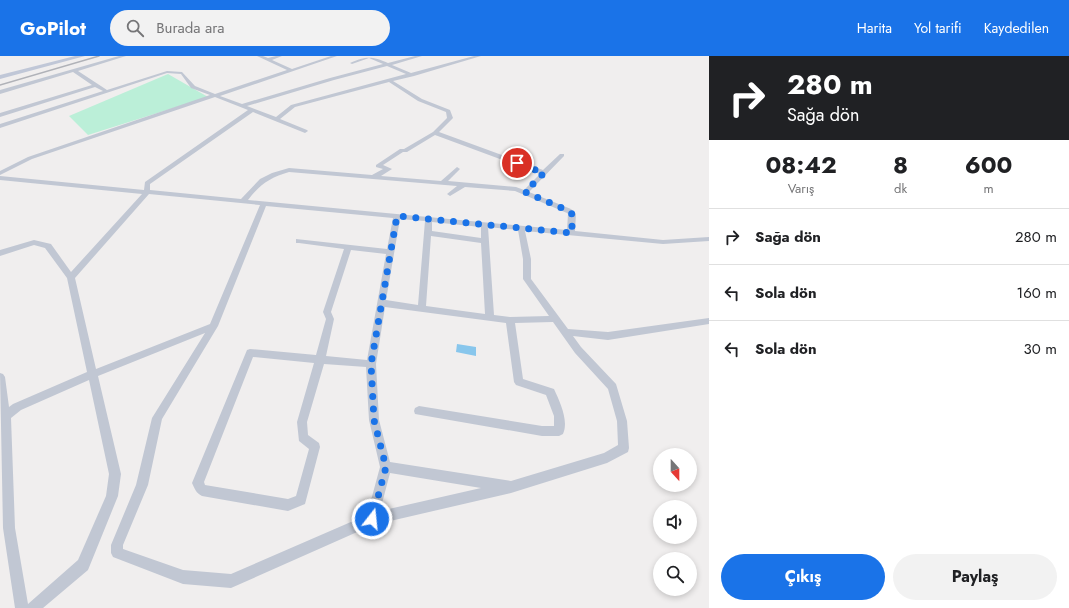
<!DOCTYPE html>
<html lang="tr">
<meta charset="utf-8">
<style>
:root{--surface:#fff;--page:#f2f2f2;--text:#202124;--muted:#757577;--line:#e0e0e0;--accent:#1a73e8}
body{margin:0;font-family:Jost,sans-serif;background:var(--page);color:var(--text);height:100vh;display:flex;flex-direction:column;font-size:15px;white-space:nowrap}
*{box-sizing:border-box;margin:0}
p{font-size:13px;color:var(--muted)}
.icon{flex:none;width:22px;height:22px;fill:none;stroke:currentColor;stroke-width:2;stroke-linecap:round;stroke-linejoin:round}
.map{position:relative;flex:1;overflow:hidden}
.sheet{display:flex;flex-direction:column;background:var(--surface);width:360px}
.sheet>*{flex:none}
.guide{background:#202124;color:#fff;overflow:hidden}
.needle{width:26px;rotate:159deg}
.buttons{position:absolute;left:653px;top:392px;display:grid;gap:8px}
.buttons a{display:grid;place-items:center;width:44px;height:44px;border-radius:50%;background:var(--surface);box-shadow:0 2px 6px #0003;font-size:20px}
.pin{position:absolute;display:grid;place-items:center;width:34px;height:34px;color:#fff;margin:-17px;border:2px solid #fff;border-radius:50%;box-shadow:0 1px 4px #0007}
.me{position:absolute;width:44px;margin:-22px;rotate:16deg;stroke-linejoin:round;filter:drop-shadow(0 0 3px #0008)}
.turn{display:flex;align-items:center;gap:14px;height:84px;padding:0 12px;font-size:18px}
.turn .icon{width:52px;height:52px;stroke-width:2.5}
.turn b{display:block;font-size:28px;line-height:34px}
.eta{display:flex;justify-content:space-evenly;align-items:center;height:68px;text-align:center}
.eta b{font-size:24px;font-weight:700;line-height:28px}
.button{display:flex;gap:8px;margin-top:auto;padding:8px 12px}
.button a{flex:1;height:46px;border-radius:24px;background:var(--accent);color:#fff;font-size:16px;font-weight:700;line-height:46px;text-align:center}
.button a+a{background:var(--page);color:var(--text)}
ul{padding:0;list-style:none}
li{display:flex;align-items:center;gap:12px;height:56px;padding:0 12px;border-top:1px solid var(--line)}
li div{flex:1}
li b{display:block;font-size:15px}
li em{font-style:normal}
header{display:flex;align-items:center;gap:24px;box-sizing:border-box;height:56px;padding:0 20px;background:var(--accent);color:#fff}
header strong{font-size:19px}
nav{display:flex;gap:22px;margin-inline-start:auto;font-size:14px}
.search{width:280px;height:36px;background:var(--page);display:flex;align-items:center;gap:10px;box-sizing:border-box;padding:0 14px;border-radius:22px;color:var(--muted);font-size:15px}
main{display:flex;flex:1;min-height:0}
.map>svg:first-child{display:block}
.green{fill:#bbefd8}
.water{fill:#88c6ec}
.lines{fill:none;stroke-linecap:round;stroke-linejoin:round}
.minor{fill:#c1c7d3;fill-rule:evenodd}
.secondary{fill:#c0c7d7;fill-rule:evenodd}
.rail{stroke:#b0b2b8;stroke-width:1.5}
.route{stroke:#1a73e8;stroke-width:7;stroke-dasharray:0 12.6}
</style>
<header>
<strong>GoPilot</strong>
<div class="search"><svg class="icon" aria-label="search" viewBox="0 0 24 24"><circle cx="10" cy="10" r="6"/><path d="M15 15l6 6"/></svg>Burada ara</div>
<nav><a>Harita</a><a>Yol tarifi</a><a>Kaydedilen</a></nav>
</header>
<main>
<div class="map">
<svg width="709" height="552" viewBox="0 0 709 552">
<rect width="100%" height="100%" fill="#f0eeee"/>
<path class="green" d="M 168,18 L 208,41 L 88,79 L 69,60 Z"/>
<path class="water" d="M 457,288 L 476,291 L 476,300 L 456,296 Z"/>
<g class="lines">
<path class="minor" d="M 119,0 L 126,0 L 78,15 L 107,34 L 167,15 L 182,16 L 195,30 L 215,38 L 287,14 L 257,0 L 263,0 L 268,2 L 276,0 L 282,0 L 272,4 L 292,13 L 331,0 L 337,0 L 220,40 L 242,48 L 330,22 L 383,8 L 369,2 L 352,8 L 350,7 C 366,0 372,0 388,7 L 415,0 L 422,0 L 392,9 L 411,17 L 474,0 L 481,0 L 414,20 L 393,25 L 422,43 L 450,54 L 453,62 L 439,76 L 543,114 L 560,98 L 564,98 L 564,100 L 529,136 L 571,153 L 576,158 L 575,175 L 663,184 L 709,181 L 709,185 L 663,188 L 525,175 L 531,203 L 531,223 L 568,273 L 608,276 L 709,262 L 709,268 L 608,284 L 573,280 L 581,291 L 616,328 L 627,365 L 629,392 L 628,396 L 607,407 L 511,437 L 373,469 L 231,532 L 183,528 L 113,501 L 111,497 L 111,489 L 136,429 L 152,362 L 205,277 L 98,320 L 121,418 L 118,440 L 88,514 L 43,552 L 15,552 L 3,472 L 0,317 L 3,318 L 5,321 L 9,351 L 13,348 L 87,316 L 67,222 L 45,192 L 34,189 L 0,200 L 0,194 L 34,184 L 51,188 L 71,216 L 142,138 L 0,124 L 0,120 L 144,134 L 145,126 L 248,54 L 215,41 L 32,103 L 0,119 L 0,115 L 28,101 L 210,39 L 191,32 L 181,18 L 167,17 L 0,72 L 0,68 L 103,35 L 95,31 L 0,61 L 0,57 L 92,29 L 73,16 L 0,38 L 0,34 ZM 387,10 L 406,18 L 291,49 L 276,61 L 247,50 L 334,24 ZM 389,26 L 418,45 L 446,56 L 447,62 L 433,76 L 404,93 L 400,93 L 376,109 L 376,111 L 383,113 L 372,119 L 289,112 L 272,117 L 260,123 L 241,143 L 150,134 L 150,128 L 253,56 L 305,77 L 308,75 L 307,74 L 280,63 L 295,51 ZM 435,79 L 540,118 L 524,134 L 516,131 L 448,125 L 460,113 L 457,111 L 441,125 L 381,120 L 392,113 L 383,109 L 403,96 L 407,96 ZM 289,116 L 457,130 L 447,138 L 450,140 L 465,131 L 515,135 L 567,157 L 568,158 L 567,174 L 248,144 C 259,129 271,121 289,116 ZM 149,138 L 260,149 L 210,268 L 96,313 L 75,222 ZM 266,150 L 393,162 L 387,193 L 296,183 L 296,187 L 299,187 L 344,193 L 323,256 L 326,263 L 316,299 L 250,293 L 247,294 L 192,427 C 195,433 196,437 202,440 L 288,455 L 305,448 L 320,391 L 319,387 L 308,379 L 307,366 L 324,308 L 366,311 L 369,364 L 380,411 L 367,459 L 231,518 L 183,514 L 123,493 L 123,489 L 148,429 L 162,363 L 218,270 ZM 400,163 L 425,165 L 418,249 L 386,244 ZM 432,166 L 481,171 L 481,182 L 432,175 ZM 488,171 L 518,174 L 523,203 L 523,223 L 549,260 L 510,261 L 494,259 ZM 431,180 L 481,187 L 485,258 L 426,250 ZM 351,194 L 386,198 L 367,304 L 326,300 L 334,263 L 331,256 ZM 385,251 L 506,267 L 514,326 L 516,329 L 546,339 L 554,360 L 554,370 L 542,370 L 419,350 L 415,352 L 414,355 L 415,358 L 542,380 L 559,380 L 563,378 C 569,365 560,346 554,333 L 523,323 L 515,267 L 553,266 L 575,297 L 608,333 L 617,365 L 618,389 L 604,397 L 511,425 L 390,406 L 379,364 L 376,308 ZM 253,301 L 314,307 L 297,366 L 299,385 L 309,393 L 296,440 L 288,443 L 205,429 L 204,426 ZM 89,324 L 109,418 L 106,440 L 78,504 L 28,548 L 15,472 L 11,362 L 21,354 ZM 390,417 L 481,432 L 380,455 Z"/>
<path class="secondary" d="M 75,0 L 85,0 L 0,23 L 0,19 Z"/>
<path class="rail" d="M 0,29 L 99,0"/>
</g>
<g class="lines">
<path class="route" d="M 372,463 L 386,411 L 374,364 L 371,308 L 397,160 L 572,177 L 572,158 L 569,155 L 525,136 L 544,117 L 517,107"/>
</g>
</svg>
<div class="buttons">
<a><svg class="needle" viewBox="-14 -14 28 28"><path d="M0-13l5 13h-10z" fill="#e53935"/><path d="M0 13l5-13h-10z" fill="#757577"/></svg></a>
<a><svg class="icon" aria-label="sound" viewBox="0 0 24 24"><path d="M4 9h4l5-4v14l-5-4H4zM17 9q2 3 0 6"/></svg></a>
<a><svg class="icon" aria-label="search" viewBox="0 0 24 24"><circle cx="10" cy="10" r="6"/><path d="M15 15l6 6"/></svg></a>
</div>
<div class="pin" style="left:517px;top:107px;background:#d93025"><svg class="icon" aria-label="arrive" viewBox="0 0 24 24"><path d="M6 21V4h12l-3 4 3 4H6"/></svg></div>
<svg class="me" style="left:372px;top:463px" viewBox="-20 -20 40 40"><circle r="17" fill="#1a73e8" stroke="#fff" stroke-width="3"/><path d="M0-11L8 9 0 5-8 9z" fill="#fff"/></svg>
</div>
<section class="sheet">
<div class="guide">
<div class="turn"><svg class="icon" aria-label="right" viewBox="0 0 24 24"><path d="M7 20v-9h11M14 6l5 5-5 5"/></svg><div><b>280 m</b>Sağa dön</div></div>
</div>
<div class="eta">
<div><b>08:42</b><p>Varış</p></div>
<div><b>8</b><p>dk</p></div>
<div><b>600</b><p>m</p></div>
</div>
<ul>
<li><svg class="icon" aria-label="right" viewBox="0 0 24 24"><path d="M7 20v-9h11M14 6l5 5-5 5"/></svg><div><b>Sağa dön</b></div><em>280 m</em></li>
<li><svg class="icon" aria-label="left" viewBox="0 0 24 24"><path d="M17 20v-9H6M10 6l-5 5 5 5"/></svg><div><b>Sola dön</b></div><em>160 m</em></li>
<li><svg class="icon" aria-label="left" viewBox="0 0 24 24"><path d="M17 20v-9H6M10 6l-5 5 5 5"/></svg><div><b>Sola dön</b></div><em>30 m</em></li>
</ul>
<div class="button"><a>Çıkış</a><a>Paylaş</a></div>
</section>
</main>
